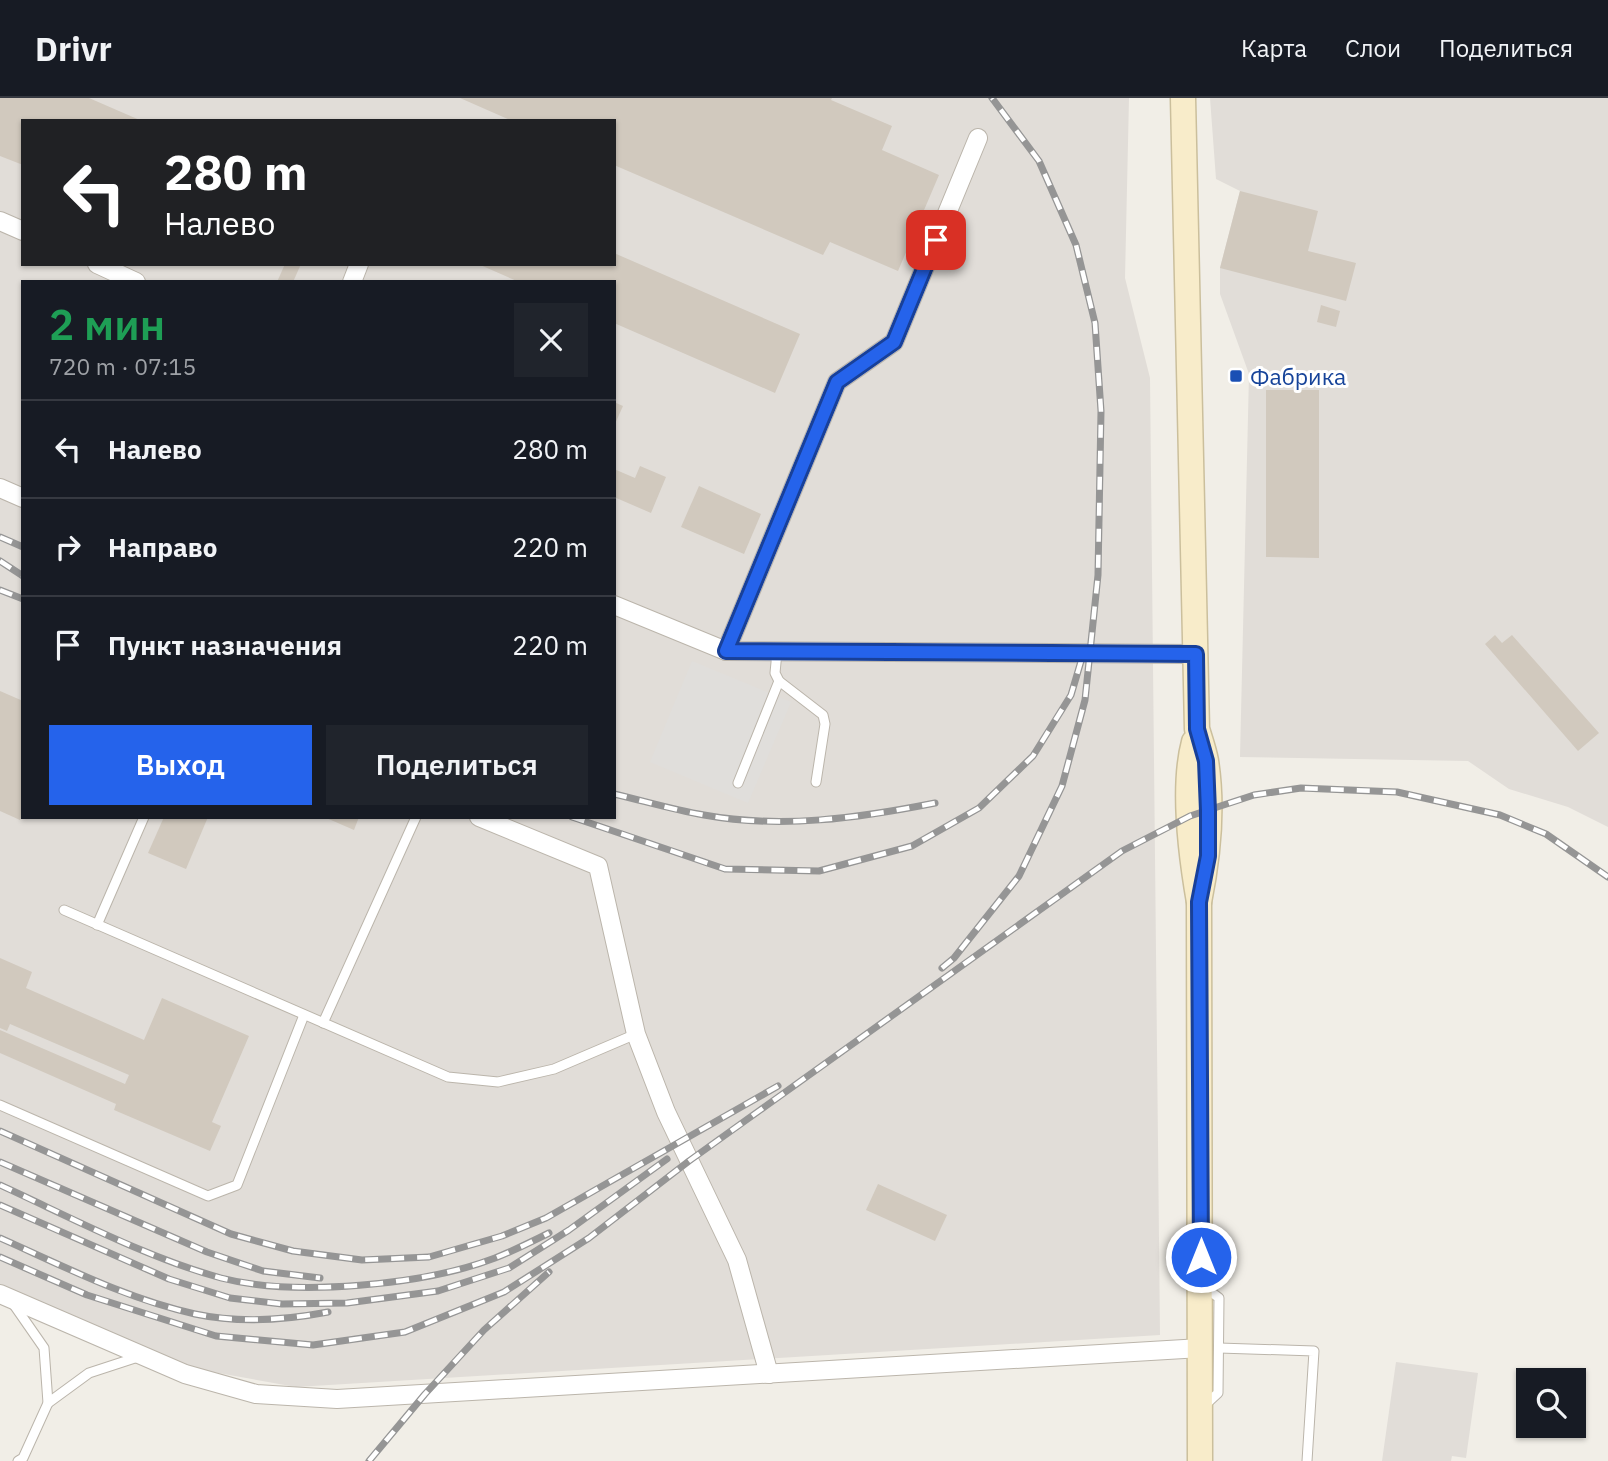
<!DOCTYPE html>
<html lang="ru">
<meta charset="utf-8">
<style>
:root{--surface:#171b24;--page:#20242c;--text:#f1f3f6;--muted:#9ea1a6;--line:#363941;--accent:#2563eb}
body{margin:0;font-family:"IBM Plex Sans",sans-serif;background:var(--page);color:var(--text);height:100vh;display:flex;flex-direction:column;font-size:26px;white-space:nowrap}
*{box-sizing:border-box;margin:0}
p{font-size:23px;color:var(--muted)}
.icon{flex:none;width:38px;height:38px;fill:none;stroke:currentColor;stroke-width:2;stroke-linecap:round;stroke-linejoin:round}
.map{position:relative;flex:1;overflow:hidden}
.drawer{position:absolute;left:21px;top:182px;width:595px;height:539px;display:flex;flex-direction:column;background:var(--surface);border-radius:0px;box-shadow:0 2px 5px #0004}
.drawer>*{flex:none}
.banner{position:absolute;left:21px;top:21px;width:595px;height:147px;border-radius:0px;box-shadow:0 2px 5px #0004;background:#202124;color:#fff;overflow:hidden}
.controls{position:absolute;left:1516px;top:1270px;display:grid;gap:14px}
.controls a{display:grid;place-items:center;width:70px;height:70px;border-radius:0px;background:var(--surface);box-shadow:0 2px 5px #0004;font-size:35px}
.pin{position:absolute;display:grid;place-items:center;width:60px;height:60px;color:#fff;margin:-30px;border-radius:14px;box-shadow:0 4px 10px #0006}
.me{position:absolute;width:77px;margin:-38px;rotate:0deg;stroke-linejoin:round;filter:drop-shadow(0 0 5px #0008)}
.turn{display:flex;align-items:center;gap:24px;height:147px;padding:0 28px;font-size:32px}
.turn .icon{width:91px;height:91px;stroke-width:2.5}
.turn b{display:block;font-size:49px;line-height:60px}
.round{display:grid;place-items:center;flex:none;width:74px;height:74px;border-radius:0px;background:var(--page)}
.overview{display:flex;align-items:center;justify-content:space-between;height:119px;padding:0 28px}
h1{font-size:42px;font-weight:600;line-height:52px;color:#1e9e55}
.primary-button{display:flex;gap:14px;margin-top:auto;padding:14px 28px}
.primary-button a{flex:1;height:80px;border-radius:0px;background:var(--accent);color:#fff;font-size:28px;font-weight:600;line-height:80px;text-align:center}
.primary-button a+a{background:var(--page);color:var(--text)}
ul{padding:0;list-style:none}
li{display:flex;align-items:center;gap:21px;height:98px;padding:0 28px;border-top:2px solid var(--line)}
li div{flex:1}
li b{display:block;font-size:26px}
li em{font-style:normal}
header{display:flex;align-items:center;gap:42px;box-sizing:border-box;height:98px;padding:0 35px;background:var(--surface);border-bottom:2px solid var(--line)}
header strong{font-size:33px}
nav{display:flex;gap:38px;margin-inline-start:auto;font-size:24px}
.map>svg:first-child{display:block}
.industrial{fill:#e1ddd8;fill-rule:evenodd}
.parking{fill:#e0dedb}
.building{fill:#d1c9be}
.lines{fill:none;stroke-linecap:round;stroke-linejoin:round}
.lane-casing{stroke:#bbb5ab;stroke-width:11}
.street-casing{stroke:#bbb5ab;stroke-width:20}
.secondary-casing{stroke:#cbbf9c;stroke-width:27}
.lane{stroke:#fff;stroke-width:9}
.street{stroke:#fff;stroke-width:18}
.secondary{stroke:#f8ecca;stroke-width:24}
.rail-casing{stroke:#959595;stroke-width:7}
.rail{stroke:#fff;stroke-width:4.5;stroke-dasharray:13;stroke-linecap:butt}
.route-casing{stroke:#184099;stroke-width:18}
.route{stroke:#2563eb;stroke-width:12}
.transit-dot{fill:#1a4fb4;stroke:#fff;stroke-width:2.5}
.labels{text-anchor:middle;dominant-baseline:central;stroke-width:6;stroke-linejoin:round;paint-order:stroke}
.transit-label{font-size:23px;fill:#164399;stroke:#fff;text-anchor:start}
</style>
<header>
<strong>Drivr</strong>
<nav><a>Карта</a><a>Слои</a><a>Поделиться</a></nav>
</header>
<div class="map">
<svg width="1608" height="1363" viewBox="0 0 1608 1363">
<rect width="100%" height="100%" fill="#f1eee7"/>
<g class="industrial">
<path d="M 0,0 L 1129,0 L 1125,180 L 1150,280 L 1160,1237 L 296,1289 L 185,1269 L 0,1186 ZM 23,23 L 614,23 L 614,166 L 23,166 ZM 23,184 L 614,184 L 614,719 L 23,719 Z"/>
<path d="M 1210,0 L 1608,0 L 1608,729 L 1568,709 L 1509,691 L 1468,663 L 1240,659 L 1249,276 L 1220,196 L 1220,170 L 1240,93 L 1216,81 Z"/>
<path d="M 1396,1264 L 1478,1275 L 1466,1360 L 1452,1358 L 1451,1363 L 1382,1363 Z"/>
</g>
<path class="parking" d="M 692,563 L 791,604 L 748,705 L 650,664 Z"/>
<g class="building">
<path d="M 0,0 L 89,0 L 142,23 L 23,23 L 23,67 L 0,58 Z"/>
<path d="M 460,0 L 832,0 L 831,2 L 892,28 L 882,52 L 939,77 L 898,173 L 830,144 L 823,157 L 614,67 L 614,23 L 512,23 Z"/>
<path d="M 1240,93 L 1318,113 L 1308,153 L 1356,165 L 1346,203 L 1220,170 Z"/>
<path d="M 614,155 L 800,236 L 775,295 L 614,225 L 614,184 L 519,184 L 478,166 L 614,166 Z"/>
<path d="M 285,166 L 301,166 L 293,184 L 277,184 Z"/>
<path d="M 1321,207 L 1340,213 L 1336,229 L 1317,224 Z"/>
<path d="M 1266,292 L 1319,292 L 1319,460 L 1266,459 Z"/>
<path d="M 614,304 L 623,308 L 614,328 Z"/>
<path d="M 640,368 L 666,379 L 651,415 L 614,399 L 614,371 L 635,380 Z"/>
<path d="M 699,388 L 761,416 L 744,456 L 681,429 Z"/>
<path d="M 1495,537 L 1502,545 L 1512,537 L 1599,635 L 1578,653 L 1485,546 Z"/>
<path d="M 0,593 L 23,603 L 23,716 L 20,722 L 0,713 Z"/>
<path d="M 164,719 L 208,719 L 186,771 L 148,755 Z"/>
<path d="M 324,719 L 359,719 L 354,732 Z"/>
<path d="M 0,860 L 32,874 L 26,890 L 144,942 L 162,900 L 249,938 L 212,1024 L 221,1028 L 210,1053 L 114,1012 L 116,1006 L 0,955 L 0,932 L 125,986 L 129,977 L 10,926 L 7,933 L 0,930 Z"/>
<path d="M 878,1086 L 947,1117 L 935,1143 L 866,1112 Z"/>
</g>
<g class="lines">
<defs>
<g id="lane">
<path d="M 777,554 L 775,575 L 779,583 L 823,617 L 825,626 L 816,684"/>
<path d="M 738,685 L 779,583"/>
<path d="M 64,812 L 448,979 L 498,984 L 554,971 L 636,936"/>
<path d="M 97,827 L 144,719"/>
<path d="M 323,925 L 416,719"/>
<path d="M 0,1007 L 208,1098 L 237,1087 L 304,917"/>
<path d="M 1203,1188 L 1219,1200 L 1218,1295 L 1205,1307"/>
<path d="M 12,1204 L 44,1250 L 48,1305 L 23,1360 L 18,1363"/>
<path d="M 1219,1250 L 1314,1253 L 1307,1363"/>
<path d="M 48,1305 L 89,1275 L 141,1258"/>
</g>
<g id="street">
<path d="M 0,123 L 23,133"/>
<path d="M 97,166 L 136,184"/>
<path d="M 352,184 L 359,166"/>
<path d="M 0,390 L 23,400"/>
<path d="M 614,507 L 726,553 L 1196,556"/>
<path d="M 726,553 L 837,284 L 894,244 L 978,40"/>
<path d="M 479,719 L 598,768 L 636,936 L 666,1014 L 737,1162 L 769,1276"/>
<path d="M 0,1196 L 185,1276 L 256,1296 L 337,1301 L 1201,1250"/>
</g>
<g id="secondary">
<path d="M 1183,0 L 1197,631 C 1200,641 1204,652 1206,663 C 1213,708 1208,760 1199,804"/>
<path d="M 1194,644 C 1182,689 1191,758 1199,804 L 1200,1363"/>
</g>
</defs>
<use href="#lane" class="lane-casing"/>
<use href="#street" class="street-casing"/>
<use href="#secondary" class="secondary-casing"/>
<use href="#lane" class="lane"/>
<use href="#street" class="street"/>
<use href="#secondary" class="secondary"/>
<defs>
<g id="rail">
<path d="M 0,439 L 23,449"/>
<path d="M 0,463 L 23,478"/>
<path d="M 0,492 L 23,501"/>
<path d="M 614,696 C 644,703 674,712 704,717 C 781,731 859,720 935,705"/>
<path d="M 572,719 L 725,771 L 819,773 L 912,748 L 979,710 L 1033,658 L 1071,597 L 1084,553"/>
<path d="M 942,870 L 954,860 L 1019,778 L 1062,688 L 1085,602 L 1098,477 L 1101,313 L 1095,225 L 1076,147 L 1039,63 L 992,0"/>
<path d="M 0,1033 L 231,1136 L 293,1153 L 362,1162 L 429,1159 L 502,1138 L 546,1120 L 778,988"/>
<path d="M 0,1064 L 207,1154 L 263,1173 L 320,1180"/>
<path d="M 0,1087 C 72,1120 145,1159 221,1180 C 295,1199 425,1187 495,1160 C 513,1153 531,1144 549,1135"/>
<path d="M 0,1107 L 169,1181 L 230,1200 L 282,1206 L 347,1205 L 438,1193 L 509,1170 L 569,1132 L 667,1061"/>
<path d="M 0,1140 C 63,1168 127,1201 195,1216 C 237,1225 286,1222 328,1214"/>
<path d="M 0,1159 L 87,1197 L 216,1238 L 313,1247 L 405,1234 L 504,1194 L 589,1140 L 689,1063 L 1122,753 L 1190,718 L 1254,697 L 1301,690 L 1397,694 L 1500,717 L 1546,736 L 1608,779"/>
<path d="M 369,1363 L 425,1296 L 484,1232 L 549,1174"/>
</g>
</defs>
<use href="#rail" class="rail-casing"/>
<use href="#rail" class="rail"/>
</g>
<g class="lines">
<defs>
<path id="route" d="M 936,142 L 894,244 L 837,284 L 726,553 L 1196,556 L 1197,631 L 1206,663 L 1208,713 L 1208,758 L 1199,804 L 1201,1159"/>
</defs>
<use href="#route" class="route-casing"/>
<use href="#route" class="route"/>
</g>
<rect class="transit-dot" x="1229" y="271" width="14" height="14" rx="3.5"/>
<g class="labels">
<g class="transit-label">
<text x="1250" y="278">Фабрика</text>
</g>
</g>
</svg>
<div class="controls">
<a><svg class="icon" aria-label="search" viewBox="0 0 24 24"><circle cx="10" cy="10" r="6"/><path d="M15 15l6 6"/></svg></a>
</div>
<div class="pin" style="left:936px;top:142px;background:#d93025"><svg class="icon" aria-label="arrive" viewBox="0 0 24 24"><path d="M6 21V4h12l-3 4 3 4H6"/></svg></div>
<svg class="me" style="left:1201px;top:1159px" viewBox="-20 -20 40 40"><circle r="17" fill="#2563eb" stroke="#fff" stroke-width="3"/><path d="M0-11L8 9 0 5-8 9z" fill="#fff"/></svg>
<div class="banner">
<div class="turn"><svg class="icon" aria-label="left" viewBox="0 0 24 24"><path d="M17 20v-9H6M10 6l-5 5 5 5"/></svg><div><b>280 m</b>Налево</div></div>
</div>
<section class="drawer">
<div class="overview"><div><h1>2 мин</h1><p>720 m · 07:15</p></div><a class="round"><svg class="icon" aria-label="close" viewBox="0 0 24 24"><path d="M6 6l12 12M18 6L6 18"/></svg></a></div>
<ul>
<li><svg class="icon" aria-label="left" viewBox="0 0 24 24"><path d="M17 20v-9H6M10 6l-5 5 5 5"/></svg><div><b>Налево</b></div><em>280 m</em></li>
<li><svg class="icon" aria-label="right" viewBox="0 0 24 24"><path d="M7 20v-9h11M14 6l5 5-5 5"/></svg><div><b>Направо</b></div><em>220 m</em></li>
<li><svg class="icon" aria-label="arrive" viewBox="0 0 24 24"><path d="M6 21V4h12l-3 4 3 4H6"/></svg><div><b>Пункт назначения</b></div><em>220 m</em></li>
</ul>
<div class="primary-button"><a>Выход</a><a>Поделиться</a></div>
</section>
</div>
